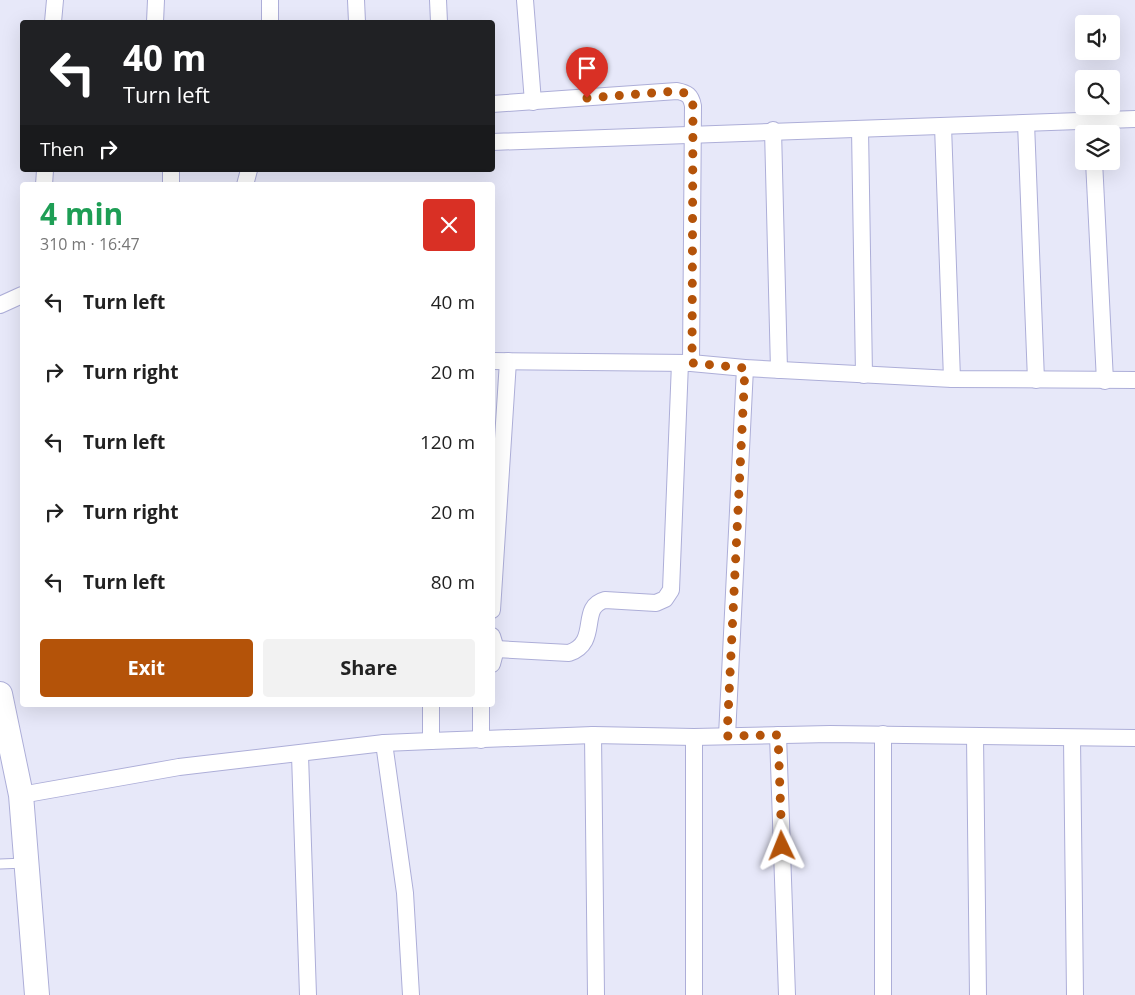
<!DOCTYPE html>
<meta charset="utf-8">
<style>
:root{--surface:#fff;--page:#f2f2f2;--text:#222;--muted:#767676;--accent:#b45309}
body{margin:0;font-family:"Open Sans",sans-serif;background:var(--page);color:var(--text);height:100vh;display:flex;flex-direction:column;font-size:19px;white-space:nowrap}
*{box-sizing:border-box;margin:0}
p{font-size:16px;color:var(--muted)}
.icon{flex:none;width:28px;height:28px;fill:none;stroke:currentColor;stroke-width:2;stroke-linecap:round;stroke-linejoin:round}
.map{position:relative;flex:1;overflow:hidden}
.details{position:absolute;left:20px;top:182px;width:475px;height:525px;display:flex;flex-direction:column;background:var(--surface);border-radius:5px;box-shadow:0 5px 20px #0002}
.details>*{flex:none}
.top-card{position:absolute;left:20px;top:20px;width:475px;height:152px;border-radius:5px;box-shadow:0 5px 20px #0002;background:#202124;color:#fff;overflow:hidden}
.buttons{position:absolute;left:1075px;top:15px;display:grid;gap:10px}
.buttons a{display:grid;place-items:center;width:45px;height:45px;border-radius:5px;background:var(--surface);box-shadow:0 5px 20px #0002;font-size:25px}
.pin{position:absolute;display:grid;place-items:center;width:42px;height:42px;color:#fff;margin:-51px -21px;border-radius:50% 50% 50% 0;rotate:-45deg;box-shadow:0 0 5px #0007}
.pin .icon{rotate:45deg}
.me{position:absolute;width:55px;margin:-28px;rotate:358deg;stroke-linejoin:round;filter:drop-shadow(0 0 4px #0008)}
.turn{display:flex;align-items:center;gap:18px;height:105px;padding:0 20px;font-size:22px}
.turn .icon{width:65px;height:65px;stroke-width:2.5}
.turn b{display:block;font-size:35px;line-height:42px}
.then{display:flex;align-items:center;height:48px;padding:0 20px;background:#0003;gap:10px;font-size:19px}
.round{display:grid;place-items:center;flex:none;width:52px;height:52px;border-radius:5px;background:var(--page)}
.overview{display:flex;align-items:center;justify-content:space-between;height:85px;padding:0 20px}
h1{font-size:30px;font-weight:700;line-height:38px;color:#1e9e55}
.cta{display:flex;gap:10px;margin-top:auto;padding:10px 20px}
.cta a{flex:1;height:58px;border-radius:5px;background:var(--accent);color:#fff;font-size:20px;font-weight:700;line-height:58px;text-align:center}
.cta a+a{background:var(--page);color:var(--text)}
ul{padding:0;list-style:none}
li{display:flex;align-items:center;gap:15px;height:70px;padding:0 20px}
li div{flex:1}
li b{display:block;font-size:19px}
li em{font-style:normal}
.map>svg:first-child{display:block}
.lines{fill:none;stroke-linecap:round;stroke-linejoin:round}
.lane-casing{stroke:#adaed8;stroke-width:11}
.street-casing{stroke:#adaed8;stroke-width:18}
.secondary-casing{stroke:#adaed8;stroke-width:26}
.lane{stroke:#fff;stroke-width:9}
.street{stroke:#fff;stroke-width:16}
.secondary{stroke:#fff;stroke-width:24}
.route{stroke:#b45309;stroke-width:9;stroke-dasharray:0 16.2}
</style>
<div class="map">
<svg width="1135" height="995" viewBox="0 0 1135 995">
<rect width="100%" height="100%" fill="#e7e8f9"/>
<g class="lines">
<defs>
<path id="lane" d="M 0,864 L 25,863"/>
<g id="street">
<path d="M 270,0 L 270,22"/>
<path d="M 356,0 L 357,22"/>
<path d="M 438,0 L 439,22"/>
<path d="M 525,0 L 533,102"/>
<path d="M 53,22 L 55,0"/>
<path d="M 155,22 L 156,0"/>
<path d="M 492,104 L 677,91 C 687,93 691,95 693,106 L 691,363"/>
<path d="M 1026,123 L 1036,380"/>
<path d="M 943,126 L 952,379"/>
<path d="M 860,129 L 864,375"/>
<path d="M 773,130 L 779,370"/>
<path d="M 492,142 L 1135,119"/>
<path d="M 1094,161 L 1105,381"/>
<path d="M 44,185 L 45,170"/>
<path d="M 171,185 L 171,170"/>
<path d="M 245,185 L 249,170"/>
<path d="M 0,305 L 22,295"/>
<path d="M 492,361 L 691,363 L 745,368 L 952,379 L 1135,380"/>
<path d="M 492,610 L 508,361"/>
<path d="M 492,636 L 496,649 L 492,664"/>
<path d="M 496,649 L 569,653 C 601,642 578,607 605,600 L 656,603 L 665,599 L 671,590 L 680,363"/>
<path d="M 431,705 L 431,741"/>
<path d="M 883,734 L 883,995"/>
<path d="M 593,735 L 596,995"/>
<path d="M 778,735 L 787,995"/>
<path d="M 727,736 L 745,368"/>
<path d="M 975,736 L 978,995"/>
<path d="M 1072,738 L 1075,995"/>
<path d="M 481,740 L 481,705"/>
<path d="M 384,743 L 405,893 L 411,995"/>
<path d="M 300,755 L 308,995"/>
<path d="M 21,795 L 179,767 L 384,743 L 431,741 L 593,735 L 694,737 L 830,734 L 1135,738"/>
<path d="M 694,995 L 694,737"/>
</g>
<path id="secondary" d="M 0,694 L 21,795 L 37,995"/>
</defs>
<use href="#lane" class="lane-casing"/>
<use href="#street" class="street-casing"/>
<use href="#secondary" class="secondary-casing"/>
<use href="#lane" class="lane"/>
<use href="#street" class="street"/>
<use href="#secondary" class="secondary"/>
</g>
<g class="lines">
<path class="route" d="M 587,98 L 677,91 C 687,93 691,95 693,106 L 692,363 L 745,368 L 727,736 L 778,735 L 782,846"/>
</g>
</svg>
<div class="buttons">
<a><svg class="icon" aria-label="sound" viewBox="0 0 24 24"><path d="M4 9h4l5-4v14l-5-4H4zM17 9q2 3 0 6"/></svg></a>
<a><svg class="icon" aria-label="search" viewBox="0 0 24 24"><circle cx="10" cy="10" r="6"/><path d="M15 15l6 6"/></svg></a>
<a><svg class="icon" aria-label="layers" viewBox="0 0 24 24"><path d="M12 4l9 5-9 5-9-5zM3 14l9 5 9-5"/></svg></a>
</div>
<div class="pin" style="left:587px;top:98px;background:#d93025"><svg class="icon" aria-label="arrive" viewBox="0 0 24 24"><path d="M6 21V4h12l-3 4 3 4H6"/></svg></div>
<svg class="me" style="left:782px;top:846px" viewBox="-20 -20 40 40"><path d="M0-17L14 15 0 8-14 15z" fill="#b45309" stroke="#fff" stroke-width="4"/></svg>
<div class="top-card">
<div class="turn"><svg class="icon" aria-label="left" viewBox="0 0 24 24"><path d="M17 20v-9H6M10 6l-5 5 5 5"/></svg><div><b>40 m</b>Turn left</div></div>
<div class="then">Then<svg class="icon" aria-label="right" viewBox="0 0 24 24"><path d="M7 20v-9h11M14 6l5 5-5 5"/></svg></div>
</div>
<section class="details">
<div class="overview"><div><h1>4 min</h1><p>310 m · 16:47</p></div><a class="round" style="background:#d93025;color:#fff"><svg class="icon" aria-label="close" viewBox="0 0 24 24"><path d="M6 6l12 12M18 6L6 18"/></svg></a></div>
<ul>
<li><svg class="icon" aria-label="left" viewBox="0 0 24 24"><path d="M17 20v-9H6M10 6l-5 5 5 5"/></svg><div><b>Turn left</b></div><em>40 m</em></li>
<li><svg class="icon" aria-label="right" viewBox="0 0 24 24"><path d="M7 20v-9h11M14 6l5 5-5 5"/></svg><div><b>Turn right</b></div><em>20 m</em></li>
<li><svg class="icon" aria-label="left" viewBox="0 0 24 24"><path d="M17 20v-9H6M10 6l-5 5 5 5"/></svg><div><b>Turn left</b></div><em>120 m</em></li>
<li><svg class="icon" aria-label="right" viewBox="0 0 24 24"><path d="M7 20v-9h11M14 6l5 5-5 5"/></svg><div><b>Turn right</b></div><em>20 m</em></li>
<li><svg class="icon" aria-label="left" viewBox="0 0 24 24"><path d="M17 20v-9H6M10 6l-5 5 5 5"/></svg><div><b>Turn left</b></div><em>80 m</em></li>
</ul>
<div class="cta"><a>Exit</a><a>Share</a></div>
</section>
</div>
